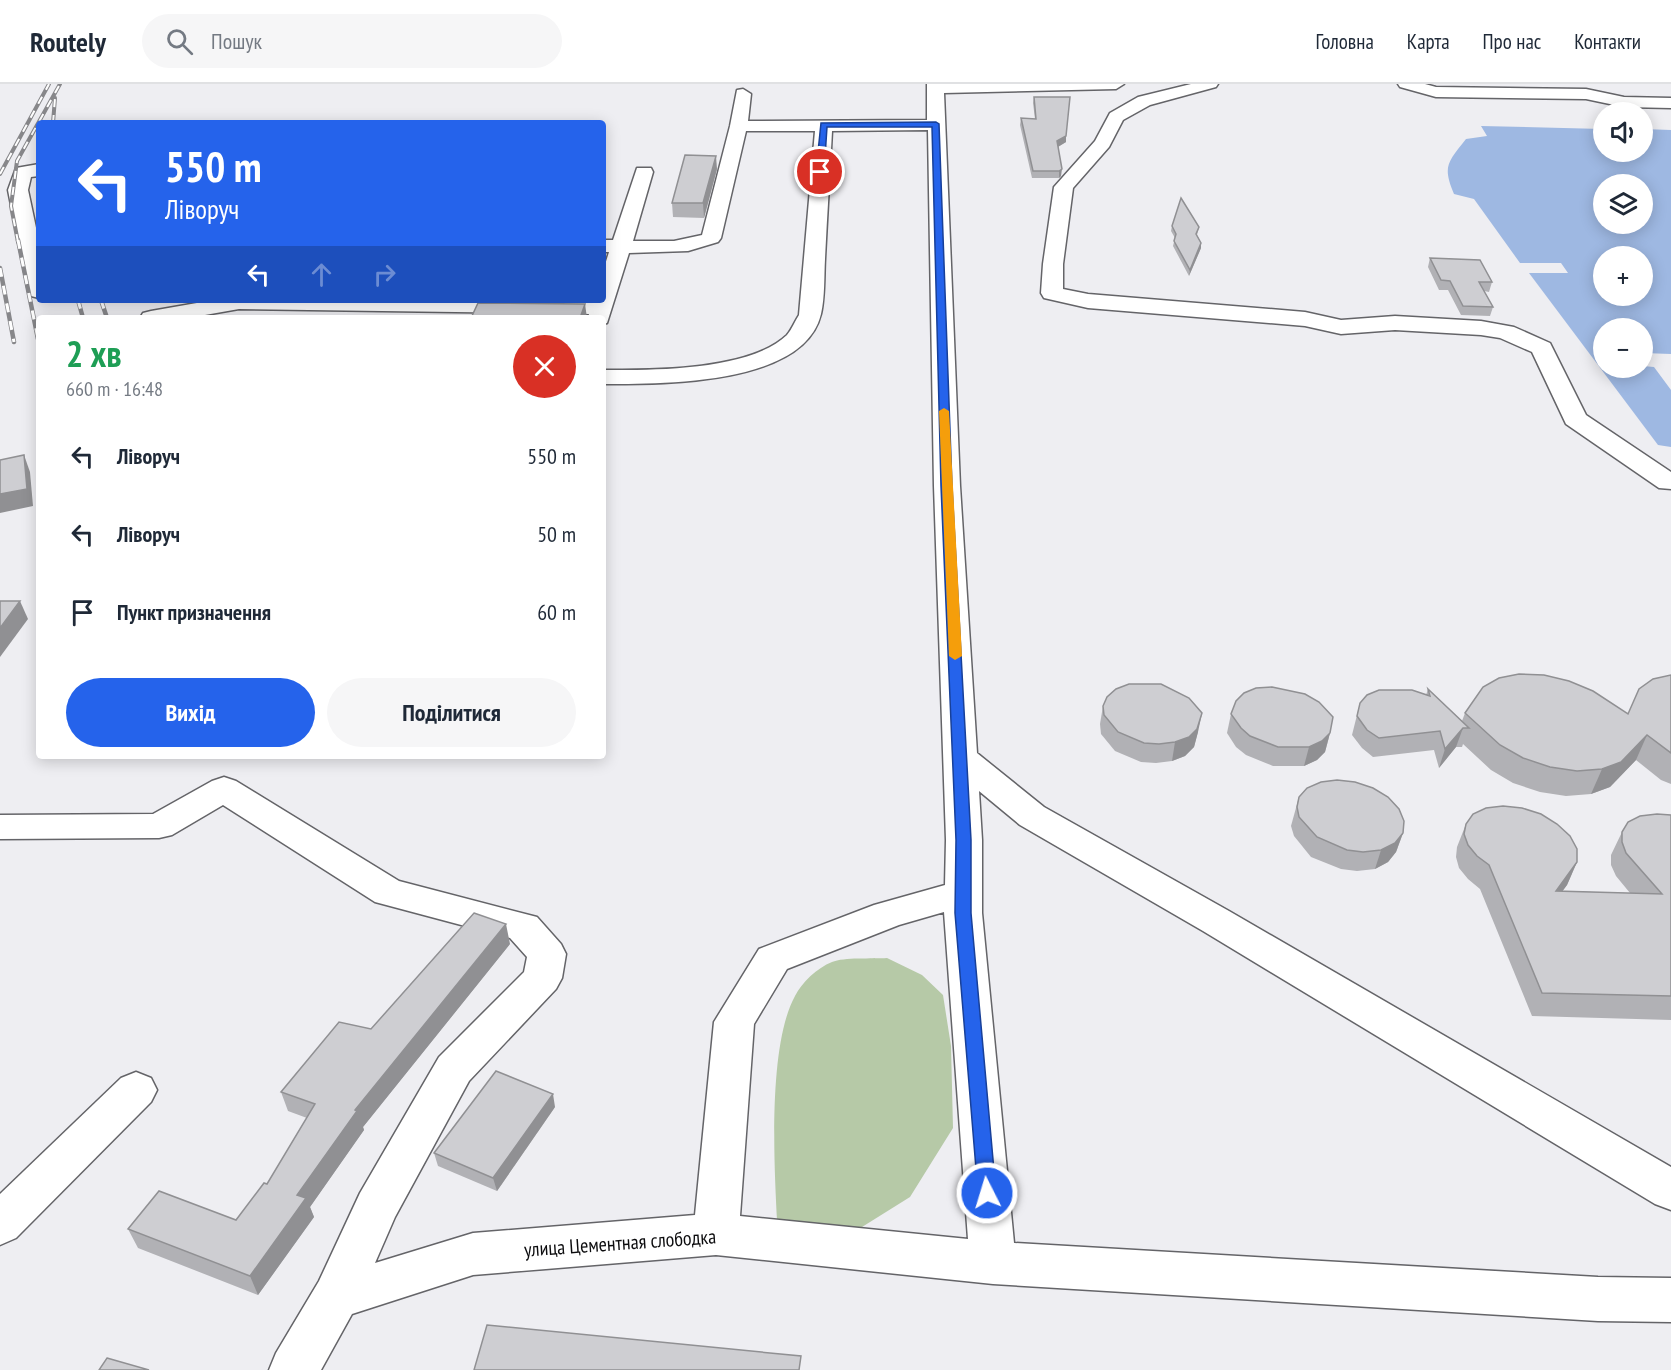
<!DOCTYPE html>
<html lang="uk">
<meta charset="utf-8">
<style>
:root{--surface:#fff;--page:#f6f6f7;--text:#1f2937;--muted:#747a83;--line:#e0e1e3;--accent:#2563eb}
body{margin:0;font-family:"PT Sans Narrow",sans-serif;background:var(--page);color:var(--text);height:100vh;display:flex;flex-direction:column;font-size:22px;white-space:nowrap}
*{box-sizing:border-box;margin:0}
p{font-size:20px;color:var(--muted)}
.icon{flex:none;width:33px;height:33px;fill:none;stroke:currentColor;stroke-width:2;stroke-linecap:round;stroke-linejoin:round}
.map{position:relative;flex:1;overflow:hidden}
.side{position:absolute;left:36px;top:231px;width:570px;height:444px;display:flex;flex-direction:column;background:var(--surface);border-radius:6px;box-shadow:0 3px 15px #0003}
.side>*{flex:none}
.hud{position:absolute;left:36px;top:36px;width:570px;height:183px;border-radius:6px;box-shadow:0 3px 15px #0003;background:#2563eb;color:#fff;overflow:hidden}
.buttons{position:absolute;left:1593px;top:18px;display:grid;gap:12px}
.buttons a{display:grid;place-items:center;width:60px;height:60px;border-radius:50%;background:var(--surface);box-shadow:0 3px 15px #0003;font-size:30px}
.pin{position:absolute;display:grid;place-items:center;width:51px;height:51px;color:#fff;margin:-26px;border:3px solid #fff;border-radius:50%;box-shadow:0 2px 6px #0007}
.me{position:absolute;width:66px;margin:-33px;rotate:355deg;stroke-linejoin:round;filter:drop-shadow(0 0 4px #0008)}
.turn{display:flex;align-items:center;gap:21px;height:126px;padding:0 30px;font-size:27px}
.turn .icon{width:78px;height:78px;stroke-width:2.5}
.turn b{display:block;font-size:42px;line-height:51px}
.lanes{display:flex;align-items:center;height:57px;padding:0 30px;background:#0003;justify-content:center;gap:30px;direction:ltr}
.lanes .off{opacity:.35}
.round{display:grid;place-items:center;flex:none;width:63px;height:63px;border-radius:32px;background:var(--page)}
.headline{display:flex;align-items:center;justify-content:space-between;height:102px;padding:0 30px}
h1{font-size:36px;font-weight:700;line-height:45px;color:#1e9e55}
.button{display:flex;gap:12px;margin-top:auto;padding:12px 30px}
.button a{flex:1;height:69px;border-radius:36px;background:var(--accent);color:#fff;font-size:24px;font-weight:700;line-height:69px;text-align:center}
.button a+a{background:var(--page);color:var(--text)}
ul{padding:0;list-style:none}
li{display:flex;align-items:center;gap:18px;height:78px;padding:0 30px}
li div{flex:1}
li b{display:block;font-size:22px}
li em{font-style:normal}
header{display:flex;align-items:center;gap:36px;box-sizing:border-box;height:84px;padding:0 30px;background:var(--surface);border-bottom:2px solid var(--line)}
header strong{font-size:28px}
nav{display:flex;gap:33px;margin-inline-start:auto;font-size:21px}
.search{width:420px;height:54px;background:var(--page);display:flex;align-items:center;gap:15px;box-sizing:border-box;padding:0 21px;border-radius:33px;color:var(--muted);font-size:22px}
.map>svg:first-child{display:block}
.green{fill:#b6c9a7}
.water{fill:#9eb8e2;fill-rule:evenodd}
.pier{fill:#eeeef2}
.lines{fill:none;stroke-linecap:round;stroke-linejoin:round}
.minor-casing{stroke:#646468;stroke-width:3}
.minor{fill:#fff;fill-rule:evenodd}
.rail-far1-casing{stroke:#87878a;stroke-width:4}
.rail-casing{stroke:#87878a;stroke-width:4.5}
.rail-far1{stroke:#fff;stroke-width:2;stroke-dasharray:8;stroke-linecap:butt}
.rail{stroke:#fff;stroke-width:3;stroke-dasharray:9;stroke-linecap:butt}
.wall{fill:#b1b1b5}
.shaded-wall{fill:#909093}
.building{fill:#ceced2;stroke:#909093;stroke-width:1.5}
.route{fill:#2563eb;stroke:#184099;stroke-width:1.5}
.slow{fill:#f59e0b}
.labels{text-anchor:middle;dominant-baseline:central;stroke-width:5;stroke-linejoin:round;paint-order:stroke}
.near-street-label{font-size:20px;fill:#0c0c0e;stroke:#fff}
</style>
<header>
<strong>Routely</strong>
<div class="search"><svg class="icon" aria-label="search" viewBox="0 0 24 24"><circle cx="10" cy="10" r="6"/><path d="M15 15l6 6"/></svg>Пошук</div>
<nav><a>Головна</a><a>Карта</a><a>Про нас</a><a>Контакти</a></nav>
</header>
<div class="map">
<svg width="1671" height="1286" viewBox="0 0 1671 1286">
<rect width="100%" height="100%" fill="#eeeef2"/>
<path class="green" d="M 887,874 L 922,891 L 943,911 L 951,962 L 953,1044 L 910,1113 L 846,1153 L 777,1136 C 774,1079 768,961 795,912 C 802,898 817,884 832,878 C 844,873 872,875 887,874 Z"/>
<path class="water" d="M 1481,42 L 1603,45 L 1604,68 L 1642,68 L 1643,45 L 1671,46 L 1671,363 L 1658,361 L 1529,189 L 1568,189 L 1561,179 L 1520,179 L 1474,115 L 1454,110 C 1442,82 1448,78 1466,55 L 1487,52 ZM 1604,100 L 1642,100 L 1642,140 L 1604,140 ZM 1604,172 L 1642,172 L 1642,212 L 1604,212 ZM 1604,244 L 1642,244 L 1642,284 L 1604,284 Z"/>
<path class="pier" d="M 1643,269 L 1671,270 L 1671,306 L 1654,283 L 1643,282 Z"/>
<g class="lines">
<defs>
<g id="minor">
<path d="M 927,0 L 1124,0 L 1116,5 L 944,9 L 960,402 L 977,669 L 1044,723 L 1229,827 L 1671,1083 L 1671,1126 L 1655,1120 L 1203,847 L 1020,741 L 979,707 L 982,756 L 982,829 L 1014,1159 L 1598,1193 L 1671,1194 L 1671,1238 L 1598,1237 L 993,1200 L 716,1171 L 473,1191 L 352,1230 L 321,1286 L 269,1286 L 276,1269 L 319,1197 L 360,1109 L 439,973 L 524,888 L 527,873 L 510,854 L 375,818 L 223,721 L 172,751 L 159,754 L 0,755 L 0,731 L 153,730 L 212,697 L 224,693 L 236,697 L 399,797 L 537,833 L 561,860 L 566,870 L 562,894 L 556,905 L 469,997 L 395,1133 L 375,1179 L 473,1149 L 695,1131 L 714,938 L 759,865 L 874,821 L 945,801 L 946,756 L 934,402 L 928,46 L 832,47 C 830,89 827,132 825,175 C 824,192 825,213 821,230 C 804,302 660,300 603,300 L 603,286 C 652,286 749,287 787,251 C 792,245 795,237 799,231 L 815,47 L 746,47 L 721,154 L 718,158 L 688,167 L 629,169 L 607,239 L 603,240 L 603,234 L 588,234 L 589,230 L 239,225 L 188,234 L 140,234 L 143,229 L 151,227 L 214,216 L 603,216 L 603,187 L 609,168 L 603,168 L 603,156 L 613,156 L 637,84 L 651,84 L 653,88 L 633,157 L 674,157 L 702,151 L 730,42 L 737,6 L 743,5 L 751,10 L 748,37 L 927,36 ZM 944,828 L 968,1155 L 740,1132 L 754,940 L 787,885 L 899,841 Z"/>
<path d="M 1191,0 L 1218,0 L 1216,3 L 1150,21 L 1123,36 L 1109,63 L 1073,104 L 1063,180 L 1063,205 L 1088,210 L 1305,228 L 1341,236 L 1395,232 L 1481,237 L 1514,243 L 1550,259 L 1586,331 L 1671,388 L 1671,405 L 1659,404 L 1566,340 L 1532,268 L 1500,254 L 1481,251 L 1395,246 L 1341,250 L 1305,242 L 1088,224 L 1044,214 L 1041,209 L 1043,180 L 1054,103 L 1095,57 L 1110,29 L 1138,13 Z"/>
<path d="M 1398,0 L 1425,0 L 1436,3 L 1586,5 L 1624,13 L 1671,14 L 1671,24 L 1624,23 L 1586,15 L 1436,13 L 1400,3 Z"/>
<path d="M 39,80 L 39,92 L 31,93 L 28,106 L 39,158 L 39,214 L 31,212 L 28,207 L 8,106 L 16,84 Z"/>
<path d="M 136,988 L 151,994 L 157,1006 L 151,1018 L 16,1154 L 0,1161 L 0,1110 L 121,994 Z"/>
</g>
</defs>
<use href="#minor" class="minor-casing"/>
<use href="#minor" class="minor"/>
<defs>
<g id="rail-far1">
<path d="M 53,39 L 55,14"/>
<path d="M 39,56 L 39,62"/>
<path d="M 0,90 L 49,0"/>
<path d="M 18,158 L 11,122 L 17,77 L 60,0"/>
</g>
<g id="rail">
<path d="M 18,156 L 38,255"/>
<path d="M 0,184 L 14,258"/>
<path d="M 78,216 L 83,234"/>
<path d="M 101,216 L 107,234"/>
</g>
</defs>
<use href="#rail-far1" class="rail-far1-casing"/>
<use href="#rail" class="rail-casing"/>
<use href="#rail-far1" class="rail-far1"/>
<use href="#rail" class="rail"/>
</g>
<g class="wall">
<path d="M 1034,13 L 1066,58 L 1058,63 L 1061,92 L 1059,94 L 1032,94 L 1020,41 L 1021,34 L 1035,35 L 1033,19 Z"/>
<path d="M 717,85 L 704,134 L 673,133 L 672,119 Z"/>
<path d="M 1172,142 L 1199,143 L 1197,151 L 1201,159 L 1201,164 L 1189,192 L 1173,162 L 1175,154 L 1171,147 Z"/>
<path d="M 1430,174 L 1492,198 L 1489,208 L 1484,207 L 1493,223 L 1490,232 L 1461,231 L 1448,206 L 1439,206 L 1428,183 Z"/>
<path d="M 1671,591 L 1671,700 L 1661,696 L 1636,676 L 1610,703 L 1591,710 L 1566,712 L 1540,708 L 1513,699 L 1491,686 L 1463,660 L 1462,663 L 1456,663 L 1439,684 L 1434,666 L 1373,673 L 1362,664 L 1352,651 L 1360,619 L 1426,611 L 1428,605 L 1462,637 L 1465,629 L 1628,630 Z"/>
<path d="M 1103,622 L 1198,648 L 1194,663 L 1185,672 L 1172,677 L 1156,679 L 1141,678 L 1115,667 L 1101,650 L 1100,640 Z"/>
<path d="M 1231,630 L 1330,649 L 1325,668 L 1317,676 L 1304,682 L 1273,682 L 1246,671 L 1236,663 L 1227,649 Z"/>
<path d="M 1299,713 L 1403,749 L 1396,768 L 1388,778 L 1375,785 L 1357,787 L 1341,785 L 1311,773 L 1294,752 L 1291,742 Z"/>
<path d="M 1671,731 L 1671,936 L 1532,932 L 1480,805 L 1468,795 L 1459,784 L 1456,773 L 1457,763 L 1466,740 L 1577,778 L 1567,801 L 1562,807 L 1630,809 L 1616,792 L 1611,781 L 1611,771 L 1622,748 Z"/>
<path d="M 510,860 L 363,1043 L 364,1046 L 310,1123 L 314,1133 L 258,1211 L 138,1164 L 128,1145 L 236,1136 L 267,1100 L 307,1034 L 288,1027 L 281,1008 L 371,945 Z"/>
<path d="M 555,1023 L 497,1107 L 438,1082 L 434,1069 Z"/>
</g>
<g class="shaded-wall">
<path d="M 1066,52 L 1066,58 L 1056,64 L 1057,57 Z"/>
<path d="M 716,72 L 717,85 L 704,134 L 703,119 Z"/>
<path d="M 1062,85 L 1061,92 L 1059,94 L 1059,87 Z"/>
<path d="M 1201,159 L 1201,164 L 1189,192 L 1190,186 Z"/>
<path d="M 585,220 L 587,234 L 580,234 Z"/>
<path d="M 24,371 L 30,388 L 33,422 L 0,429 L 0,410 Z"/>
<path d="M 20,517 L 28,535 L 0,573 L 0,544 Z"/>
<path d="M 1202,629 L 1198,648 L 1194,663 L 1185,672 L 1172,677 L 1175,658 Z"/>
<path d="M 1463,644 L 1456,663 L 1439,684 L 1445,665 Z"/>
<path d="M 1330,649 L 1325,668 L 1317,676 L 1304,682 L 1309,663 Z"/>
<path d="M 1647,651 L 1636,676 L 1610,703 L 1591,710 L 1602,685 Z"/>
<path d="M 1403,749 L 1396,768 L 1388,778 L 1375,785 L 1381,766 Z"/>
<path d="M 1577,778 L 1567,801 L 1546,830 L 1556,807 Z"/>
<path d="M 506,840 L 510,860 L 363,1043 L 364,1046 L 310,1123 L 314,1133 L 258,1211 L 250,1192 L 297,1111 L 355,1026 Z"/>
<path d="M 553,1010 L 555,1023 L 497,1107 L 493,1094 Z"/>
</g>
<g class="building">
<path d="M 1034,13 L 1070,13 L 1066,52 L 1057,57 L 1062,85 L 1059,87 L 1033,87 L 1021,34 L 1036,35 Z"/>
<path d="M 685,71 L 716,72 L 703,119 L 672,119 Z"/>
<path d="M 1181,114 L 1199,143 L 1196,150 L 1201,159 L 1190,186 L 1174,157 L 1176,150 L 1172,142 Z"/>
<path d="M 1430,174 L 1480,176 L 1492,198 L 1479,198 L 1493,223 L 1463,222 L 1450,197 L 1441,196 Z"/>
<path d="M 478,219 L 585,220 L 580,234 L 471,234 Z"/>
<path d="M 24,371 L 27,405 L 0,410 L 0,376 Z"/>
<path d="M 0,517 L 20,517 L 0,544 Z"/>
<path d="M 1519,590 L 1544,591 L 1569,597 L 1593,607 L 1628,630 L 1639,605 L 1653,595 L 1671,591 L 1671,669 L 1647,651 L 1621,678 L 1602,685 L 1577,687 L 1550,683 L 1523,674 L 1500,661 L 1465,629 L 1483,603 L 1499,594 Z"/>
<path d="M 1129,600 L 1161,600 L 1189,614 L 1202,629 L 1197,645 L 1189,653 L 1175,658 L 1159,660 L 1144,659 L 1118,648 L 1104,631 L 1103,622 L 1107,613 L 1116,605 Z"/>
<path d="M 1272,603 L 1305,610 L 1319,618 L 1333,633 L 1330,649 L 1322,657 L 1309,663 L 1278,663 L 1250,652 L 1241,644 L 1231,630 L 1236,617 L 1244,609 L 1256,604 Z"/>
<path d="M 1428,605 L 1469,644 L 1463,644 L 1445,665 L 1440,647 L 1379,654 L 1367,646 L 1357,632 L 1360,619 L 1367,611 L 1379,606 L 1412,606 L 1430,612 Z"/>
<path d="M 1337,696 L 1355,698 L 1373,704 L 1388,713 L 1399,725 L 1404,737 L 1403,749 L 1395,759 L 1381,766 L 1363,768 L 1347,766 L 1317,753 L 1299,733 L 1297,723 L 1299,713 L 1307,704 L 1321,698 Z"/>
<path d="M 1503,722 L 1522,724 L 1541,730 L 1557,740 L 1570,752 L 1577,765 L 1577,778 L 1556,807 L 1662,810 L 1626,769 L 1622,758 L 1622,748 L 1628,738 L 1640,732 L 1657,730 L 1671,731 L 1671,912 L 1542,909 L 1489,781 L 1477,772 L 1468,761 L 1464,750 L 1466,740 L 1473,730 L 1486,724 Z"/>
<path d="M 474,829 L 506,840 L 355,1026 L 357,1027 L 297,1111 L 306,1114 L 250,1192 L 128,1145 L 159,1107 L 236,1136 L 264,1099 L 267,1100 L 315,1020 L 281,1008 L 339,938 L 371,945 Z"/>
<path d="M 496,987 L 553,1010 L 493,1094 L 434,1069 Z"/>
<path d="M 487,1241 L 801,1272 L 799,1286 L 474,1286 Z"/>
<path d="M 107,1274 L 149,1286 L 99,1286 Z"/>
</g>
<path class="route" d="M 936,38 L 939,40 L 952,402 L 971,756 L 971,829 L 996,1109 L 993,1115 L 987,1117 L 980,1115 L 978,1109 L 955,829 L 956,756 L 941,402 L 932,43 L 827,43 L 824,88 L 820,91 L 816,88 L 821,39 Z"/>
<path class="slow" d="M 944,324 L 949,327 L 962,572 L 955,576 L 949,572 L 939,327 Z"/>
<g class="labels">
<g class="near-street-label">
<text transform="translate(620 1159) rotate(-4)">улица Цементная слободка</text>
</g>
</g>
</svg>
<div class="buttons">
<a><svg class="icon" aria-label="sound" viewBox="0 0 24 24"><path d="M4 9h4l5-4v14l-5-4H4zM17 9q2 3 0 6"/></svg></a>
<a><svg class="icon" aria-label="layers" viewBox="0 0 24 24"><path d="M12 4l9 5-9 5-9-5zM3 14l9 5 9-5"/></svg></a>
<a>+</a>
<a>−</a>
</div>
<div class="pin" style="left:820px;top:88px;background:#d93025"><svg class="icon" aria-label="arrive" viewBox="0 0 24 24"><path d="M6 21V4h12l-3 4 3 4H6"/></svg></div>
<svg class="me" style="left:987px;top:1109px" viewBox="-20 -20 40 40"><circle r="17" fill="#2563eb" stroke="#fff" stroke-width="3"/><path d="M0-11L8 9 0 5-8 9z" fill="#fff"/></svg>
<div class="hud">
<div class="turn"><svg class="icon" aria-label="left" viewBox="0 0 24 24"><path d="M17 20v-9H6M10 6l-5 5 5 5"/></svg><div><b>550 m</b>Ліворуч</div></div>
<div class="lanes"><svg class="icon" aria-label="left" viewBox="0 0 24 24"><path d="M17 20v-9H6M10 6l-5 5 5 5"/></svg><svg class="icon off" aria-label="ahead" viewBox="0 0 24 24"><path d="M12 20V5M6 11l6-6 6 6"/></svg><svg class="icon off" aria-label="right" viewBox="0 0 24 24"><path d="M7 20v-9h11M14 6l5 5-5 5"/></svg></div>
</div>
<section class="side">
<div class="headline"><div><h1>2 хв</h1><p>660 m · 16:48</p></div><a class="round" style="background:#d93025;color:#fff"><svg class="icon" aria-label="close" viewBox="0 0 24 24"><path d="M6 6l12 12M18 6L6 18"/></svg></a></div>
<ul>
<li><svg class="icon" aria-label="left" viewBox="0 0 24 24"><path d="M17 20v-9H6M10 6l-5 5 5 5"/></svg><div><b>Ліворуч</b></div><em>550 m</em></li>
<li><svg class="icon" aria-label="left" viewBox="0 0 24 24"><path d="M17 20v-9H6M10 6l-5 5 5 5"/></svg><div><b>Ліворуч</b></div><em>50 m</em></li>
<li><svg class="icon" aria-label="arrive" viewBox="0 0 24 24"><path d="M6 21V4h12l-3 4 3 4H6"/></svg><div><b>Пункт призначення</b></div><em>60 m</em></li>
</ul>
<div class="button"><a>Вихід</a><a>Поділитися</a></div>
</section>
</div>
